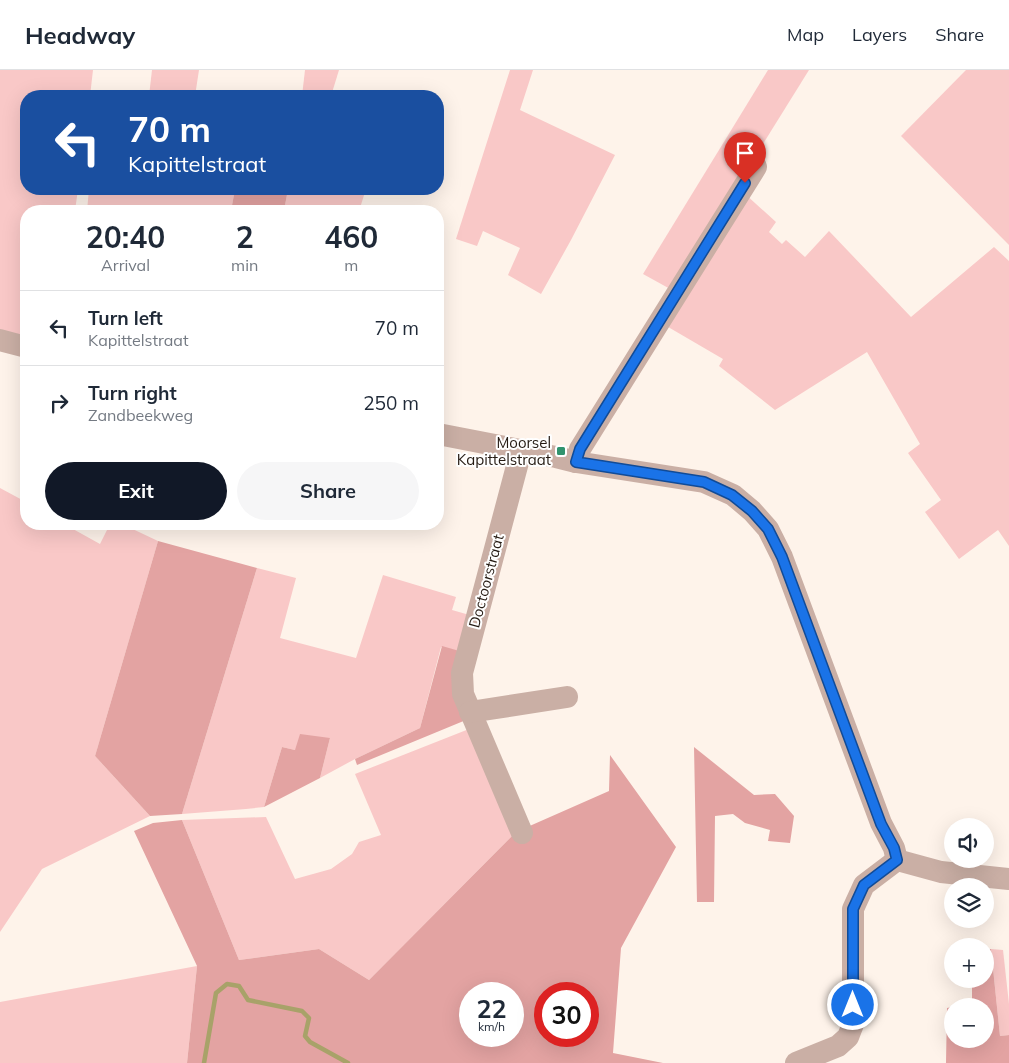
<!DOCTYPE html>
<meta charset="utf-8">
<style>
:root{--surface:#fff;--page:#f6f6f7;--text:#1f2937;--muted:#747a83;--line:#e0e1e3;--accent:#111827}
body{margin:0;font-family:Mulish,sans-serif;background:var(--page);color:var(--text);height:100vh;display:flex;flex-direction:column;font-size:19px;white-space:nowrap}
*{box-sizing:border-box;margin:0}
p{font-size:16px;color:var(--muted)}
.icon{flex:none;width:28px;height:28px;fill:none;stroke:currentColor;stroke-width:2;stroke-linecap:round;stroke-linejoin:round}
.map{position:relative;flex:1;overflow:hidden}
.drawer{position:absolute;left:20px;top:135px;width:424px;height:325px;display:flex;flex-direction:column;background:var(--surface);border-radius:20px;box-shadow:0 5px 20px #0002}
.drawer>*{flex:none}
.hud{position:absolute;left:20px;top:20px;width:424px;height:105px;border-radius:20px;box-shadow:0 5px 20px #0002;background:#1a4fa0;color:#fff;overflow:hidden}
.tools{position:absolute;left:944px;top:748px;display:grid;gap:10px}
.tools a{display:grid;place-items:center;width:50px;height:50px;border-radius:50%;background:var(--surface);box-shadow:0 5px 20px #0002;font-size:25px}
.speed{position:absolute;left:459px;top:912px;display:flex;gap:10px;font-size:25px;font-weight:700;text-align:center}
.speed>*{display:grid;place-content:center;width:65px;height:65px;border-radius:50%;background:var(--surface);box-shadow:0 5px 20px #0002;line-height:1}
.speed small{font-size:12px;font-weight:400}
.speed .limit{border:8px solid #d22;background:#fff;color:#111}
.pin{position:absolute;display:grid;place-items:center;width:42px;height:42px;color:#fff;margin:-51px -21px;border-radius:50% 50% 50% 0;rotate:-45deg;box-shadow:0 0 5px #0007}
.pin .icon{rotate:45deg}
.me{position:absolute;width:55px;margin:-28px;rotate:0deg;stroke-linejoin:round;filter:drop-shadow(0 0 4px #0008)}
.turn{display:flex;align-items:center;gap:18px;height:105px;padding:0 25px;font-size:22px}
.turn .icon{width:65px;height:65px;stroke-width:2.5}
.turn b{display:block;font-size:35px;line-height:42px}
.eta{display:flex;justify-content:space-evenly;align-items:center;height:85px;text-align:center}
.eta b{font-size:30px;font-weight:700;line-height:35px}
.button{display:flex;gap:10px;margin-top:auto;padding:10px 25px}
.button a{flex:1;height:58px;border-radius:30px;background:var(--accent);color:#fff;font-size:20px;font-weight:700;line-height:58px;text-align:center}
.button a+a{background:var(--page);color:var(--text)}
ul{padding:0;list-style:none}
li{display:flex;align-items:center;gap:15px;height:75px;padding:0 25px;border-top:1px solid var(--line)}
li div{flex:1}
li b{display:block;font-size:19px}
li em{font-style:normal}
header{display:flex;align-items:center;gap:30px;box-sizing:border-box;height:70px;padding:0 25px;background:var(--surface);border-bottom:1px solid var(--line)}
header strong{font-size:24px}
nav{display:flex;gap:28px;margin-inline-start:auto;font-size:18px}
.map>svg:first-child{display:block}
.green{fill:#f9c8c7}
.forest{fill:#e3a3a2;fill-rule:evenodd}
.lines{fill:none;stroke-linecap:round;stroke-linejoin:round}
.stream{stroke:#a8a269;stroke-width:4.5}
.minor{stroke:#caafa5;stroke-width:22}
.route-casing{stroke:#114b97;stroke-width:12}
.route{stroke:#1a73e8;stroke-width:9}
.poi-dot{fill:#30936e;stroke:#fff;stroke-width:2}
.labels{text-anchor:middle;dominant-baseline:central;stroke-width:4;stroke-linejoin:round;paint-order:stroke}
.poi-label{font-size:15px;fill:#251b13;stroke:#fff;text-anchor:end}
.street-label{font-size:15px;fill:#251b13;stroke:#fff}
</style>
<header>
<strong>Headway</strong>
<nav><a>Map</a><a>Layers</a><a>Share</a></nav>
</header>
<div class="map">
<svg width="1009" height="993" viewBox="0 0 1009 993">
<rect width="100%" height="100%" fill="#fef3ea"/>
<g class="green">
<path d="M 0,0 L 93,0 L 90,26 L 26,26 L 26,119 L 78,119 L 75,141 L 26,141 L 26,266 L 0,260 Z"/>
<path d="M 152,0 L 199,0 L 195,26 L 149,26 Z"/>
<path d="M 305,0 L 339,0 L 331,26 L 302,26 Z"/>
<path d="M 510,0 L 533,0 L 520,40 L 615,85 L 571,170 L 541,224 L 508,205 L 520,178 L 483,161 L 477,176 L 456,169 Z"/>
<path d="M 768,0 L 809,0 L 672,220 L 643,204 Z"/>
<path d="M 966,0 L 1009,0 L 1009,175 L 901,66 Z"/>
<path d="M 89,119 L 235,119 L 231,141 L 87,141 Z"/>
<path d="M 288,119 L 366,119 L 359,141 L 284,141 Z"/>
<path d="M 744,123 L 776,152 L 769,162 L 782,174 L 786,170 L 805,187 L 829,161 L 911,247 L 994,177 L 1009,191 L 1009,476 L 998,460 L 959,489 L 925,442 L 941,430 L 908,383 L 920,374 L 867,282 L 775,340 L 719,296 L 723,289 L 663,254 Z"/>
<path d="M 0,418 L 26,432 L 26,454 L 64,454 L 100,474 L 110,454 L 122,454 L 158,471 L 95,686 L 150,746 L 42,799 L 0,862 Z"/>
<path d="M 257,498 L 296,508 L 280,568 L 356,588 L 383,505 L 456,527 L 452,540 L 473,546 L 463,582 L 441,577 L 420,658 L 355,689 L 320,708 L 330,668 L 295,680 L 282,677 L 264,737 L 246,739 L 182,744 Z"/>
<path d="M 469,659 L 516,762 L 369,910 L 319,879 L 239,890 L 182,750 L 266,747 L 295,809 L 331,799 L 352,784 L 359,772 L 381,765 L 355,704 Z"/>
<path d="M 991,879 L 1003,880 L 1009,934 L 1009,965 L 1000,966 Z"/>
<path d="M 197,896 L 187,993 L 0,993 L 0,932 Z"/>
</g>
<g class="forest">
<path d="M 235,119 L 288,119 L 284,141 L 231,141 Z"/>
<path d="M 158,471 L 257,498 L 182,744 L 150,746 L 95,686 Z"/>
<path d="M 442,576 L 463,582 L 466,650 L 357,695 L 355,689 L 420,658 Z"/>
<path d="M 300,664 L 330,668 L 320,708 L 264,737 L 282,677 L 295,680 Z"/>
<path d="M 694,677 L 754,725 L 775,724 L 794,746 L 790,773 L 768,771 L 770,760 L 745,753 L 733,744 L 715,746 L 714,832 L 697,832 Z"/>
<path d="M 610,685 L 676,777 L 621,878 L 613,983 L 663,993 L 187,993 L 197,896 L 134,761 L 153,753 L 182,750 L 239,890 L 319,879 L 369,910 L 516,762 L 609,721 ZM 470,924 L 512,924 L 512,966 L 470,966 ZM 545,924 L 588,924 L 588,966 L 545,966 Z"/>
<path d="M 985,879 L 991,879 L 1000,966 L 1009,965 L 1009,993 L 946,993 L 947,938 L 952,937 L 952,969 L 985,969 L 985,936 L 962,936 L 972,935 L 972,909 L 985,909 Z"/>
</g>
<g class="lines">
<path class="stream" d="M 204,993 L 216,923 L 227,914 L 239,916 L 248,930 L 302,941 L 309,948 L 305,966 L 310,972 L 348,993"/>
<g class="minor">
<path d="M 0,270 L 26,277"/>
<path d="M 438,364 L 556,387 L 576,392 L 704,412 L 733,425 L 752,441 L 768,459 L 782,487 L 881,753 L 894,778 L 897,790"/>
<path d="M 521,381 L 462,603 L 463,624 L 522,763"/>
<path d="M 576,392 L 580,379 L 756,97"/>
<path d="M 470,642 L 567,627"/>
<path d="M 897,790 L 941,802 L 1009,809"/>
<path d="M 796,993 L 838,976 L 848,967 L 853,954 L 853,839 L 864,815 L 897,790"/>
</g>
</g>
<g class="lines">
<defs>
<path id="route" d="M 745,113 L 580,379 L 576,392 L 704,412 L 732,425 L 752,441 L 768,459 L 782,487 L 881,754 L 894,778 L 897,790 L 864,815 L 853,839 L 853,935"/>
</defs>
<use href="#route" class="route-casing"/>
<use href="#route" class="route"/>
</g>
<rect class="poi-dot" x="556" y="376" width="10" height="10" rx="2.5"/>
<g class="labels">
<g class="poi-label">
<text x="551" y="372">Moorsel<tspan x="551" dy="17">Kapittelstraat</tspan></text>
</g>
<g class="street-label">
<text transform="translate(486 511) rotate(-75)">Doctoorstraat</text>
</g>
</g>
</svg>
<div class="tools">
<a><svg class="icon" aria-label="sound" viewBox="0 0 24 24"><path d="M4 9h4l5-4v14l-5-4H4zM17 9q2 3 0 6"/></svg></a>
<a><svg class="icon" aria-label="layers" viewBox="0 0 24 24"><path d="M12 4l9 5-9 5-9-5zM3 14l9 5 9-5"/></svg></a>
<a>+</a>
<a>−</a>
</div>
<div class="speed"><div>22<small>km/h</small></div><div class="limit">30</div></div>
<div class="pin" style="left:745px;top:113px;background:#d93025"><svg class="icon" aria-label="arrive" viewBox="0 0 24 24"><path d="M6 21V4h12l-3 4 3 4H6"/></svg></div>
<svg class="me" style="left:853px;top:935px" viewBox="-20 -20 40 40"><circle r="17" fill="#1a73e8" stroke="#fff" stroke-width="3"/><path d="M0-11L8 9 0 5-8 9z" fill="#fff"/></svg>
<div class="hud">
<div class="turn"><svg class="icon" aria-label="left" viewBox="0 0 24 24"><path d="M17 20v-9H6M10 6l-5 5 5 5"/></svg><div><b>70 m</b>Kapittelstraat</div></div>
</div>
<section class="drawer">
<div class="eta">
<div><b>20:40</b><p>Arrival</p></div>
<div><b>2</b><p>min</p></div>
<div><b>460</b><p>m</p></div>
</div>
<ul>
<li><svg class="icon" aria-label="left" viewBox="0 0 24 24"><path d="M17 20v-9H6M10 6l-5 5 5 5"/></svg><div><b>Turn left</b><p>Kapittelstraat</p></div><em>70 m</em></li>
<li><svg class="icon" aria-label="right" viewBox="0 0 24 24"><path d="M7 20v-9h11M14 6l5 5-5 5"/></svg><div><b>Turn right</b><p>Zandbeekweg</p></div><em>250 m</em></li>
</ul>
<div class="button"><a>Exit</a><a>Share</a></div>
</section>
</div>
